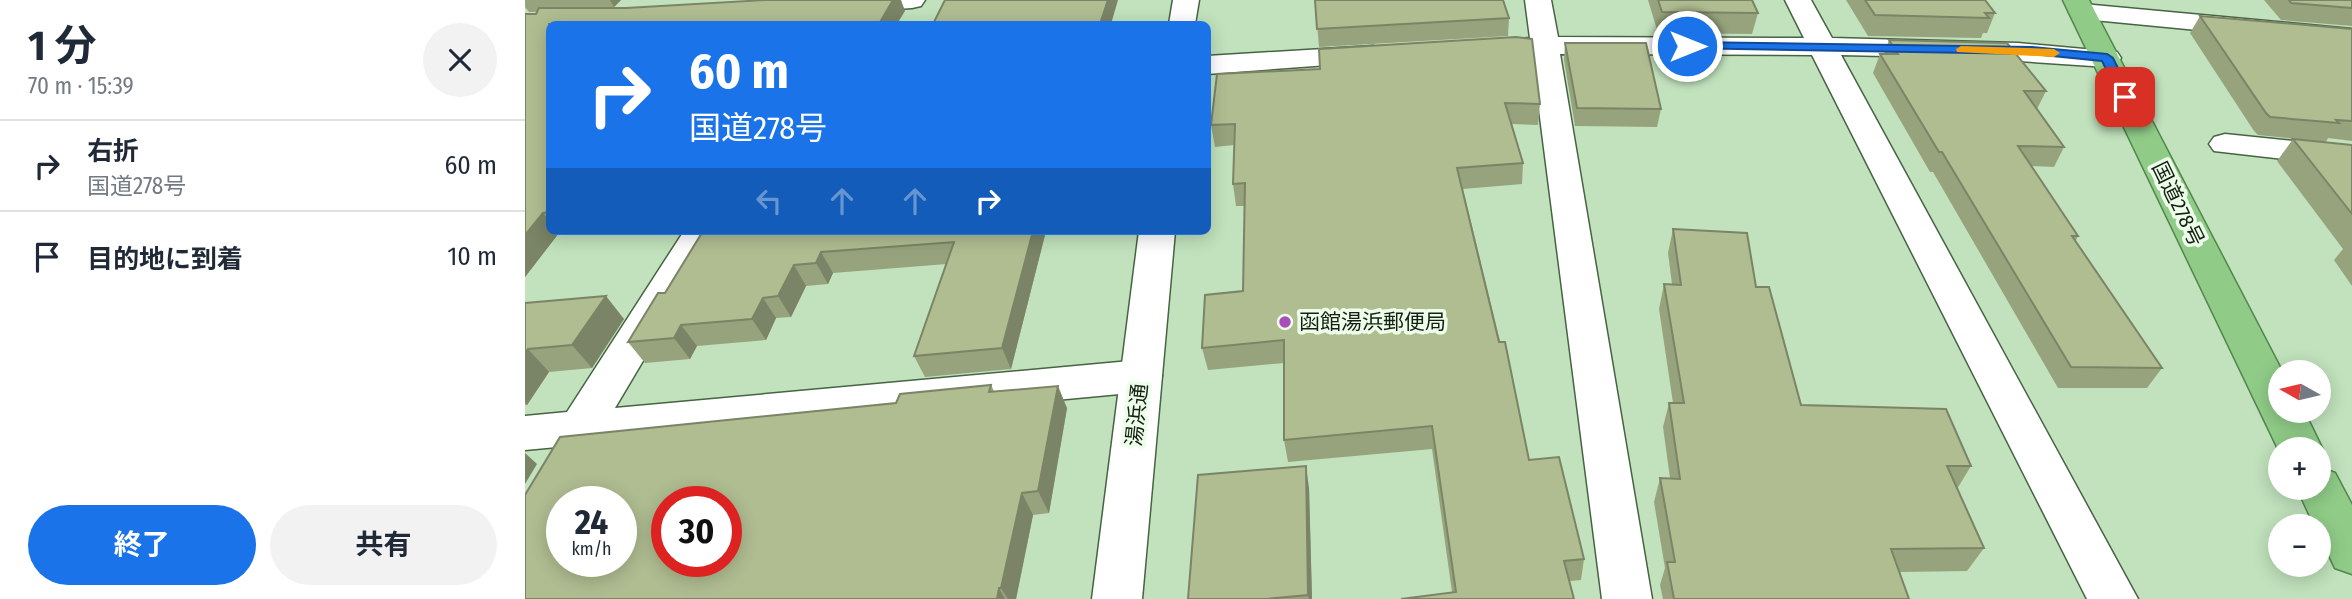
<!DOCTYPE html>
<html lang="ja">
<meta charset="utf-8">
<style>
:root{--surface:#fff;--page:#f2f2f3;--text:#1f2937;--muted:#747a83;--line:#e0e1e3;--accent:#1a73e8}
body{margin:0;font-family:"Fira Sans Condensed","Noto Sans JP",sans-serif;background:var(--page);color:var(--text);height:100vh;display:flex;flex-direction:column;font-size:26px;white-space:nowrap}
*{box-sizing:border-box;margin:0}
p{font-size:23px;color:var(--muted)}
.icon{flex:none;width:38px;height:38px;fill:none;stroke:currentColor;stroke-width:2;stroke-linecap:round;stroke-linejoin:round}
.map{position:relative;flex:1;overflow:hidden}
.side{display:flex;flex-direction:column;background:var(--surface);width:525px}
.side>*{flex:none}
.hud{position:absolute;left:21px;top:21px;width:665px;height:214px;border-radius:10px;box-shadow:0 4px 18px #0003;background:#1a73e8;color:#fff;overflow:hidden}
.needle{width:46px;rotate:278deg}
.controls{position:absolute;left:1743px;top:360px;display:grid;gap:14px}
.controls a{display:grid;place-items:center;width:63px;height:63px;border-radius:50%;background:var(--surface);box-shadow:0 4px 18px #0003;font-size:35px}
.speed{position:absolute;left:21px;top:486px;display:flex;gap:14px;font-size:35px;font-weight:700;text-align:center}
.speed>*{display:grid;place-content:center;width:91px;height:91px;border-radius:50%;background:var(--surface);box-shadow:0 4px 18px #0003;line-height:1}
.speed small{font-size:18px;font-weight:400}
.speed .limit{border:10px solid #d22;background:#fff;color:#111}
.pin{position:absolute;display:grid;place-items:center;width:60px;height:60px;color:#fff;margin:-30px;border-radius:14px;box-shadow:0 4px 10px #0006}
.me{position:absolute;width:77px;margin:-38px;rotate:90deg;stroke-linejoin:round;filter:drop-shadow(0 0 5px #0008)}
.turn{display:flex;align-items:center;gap:24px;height:147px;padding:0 28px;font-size:32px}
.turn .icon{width:91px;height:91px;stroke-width:2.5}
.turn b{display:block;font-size:49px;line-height:60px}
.lanes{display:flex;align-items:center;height:66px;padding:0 28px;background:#0003;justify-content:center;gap:35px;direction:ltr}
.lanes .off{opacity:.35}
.round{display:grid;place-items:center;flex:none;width:74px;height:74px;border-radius:37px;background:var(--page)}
.head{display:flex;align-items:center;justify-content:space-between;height:119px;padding:0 28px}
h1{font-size:42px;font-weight:700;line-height:52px}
.cta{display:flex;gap:14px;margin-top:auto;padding:14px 28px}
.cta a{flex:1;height:80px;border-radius:42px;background:var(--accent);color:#fff;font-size:28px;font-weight:700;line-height:80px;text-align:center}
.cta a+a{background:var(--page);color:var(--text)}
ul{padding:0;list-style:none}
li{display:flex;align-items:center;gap:21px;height:91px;padding:0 28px;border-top:2px solid var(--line)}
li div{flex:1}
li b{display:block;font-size:26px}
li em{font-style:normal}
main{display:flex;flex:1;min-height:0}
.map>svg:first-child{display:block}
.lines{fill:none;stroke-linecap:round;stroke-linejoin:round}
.minor-casing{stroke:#466343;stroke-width:3}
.tertiary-casing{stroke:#466343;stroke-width:3}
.trunk-casing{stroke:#52874c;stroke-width:3}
.minor{fill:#fff;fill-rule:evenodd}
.tertiary{fill:#fff;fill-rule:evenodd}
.trunk{fill:#90cc88;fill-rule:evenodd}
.wall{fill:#97a37d}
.shaded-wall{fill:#7b8466}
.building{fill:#b0bd91;stroke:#7b8466;stroke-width:2;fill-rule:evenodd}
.route{fill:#1a73e8;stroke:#114b97;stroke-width:2}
.slow{fill:#f59e0b}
.poi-dot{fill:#a94eb8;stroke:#edfdea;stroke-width:2.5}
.labels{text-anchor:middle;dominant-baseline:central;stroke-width:7;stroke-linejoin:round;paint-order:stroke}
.street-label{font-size:21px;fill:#142013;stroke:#edfdea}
.poi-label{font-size:21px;fill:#142013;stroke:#edfdea;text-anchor:start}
</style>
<main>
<section class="side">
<div class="head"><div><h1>1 分</h1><p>70 m · 15:39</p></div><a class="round"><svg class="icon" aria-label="close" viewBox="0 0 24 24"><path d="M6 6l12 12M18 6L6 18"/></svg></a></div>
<ul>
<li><svg class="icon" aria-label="right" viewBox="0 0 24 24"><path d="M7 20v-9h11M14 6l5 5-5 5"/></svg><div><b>右折</b><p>国道278号</p></div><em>60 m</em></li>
<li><svg class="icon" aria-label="arrive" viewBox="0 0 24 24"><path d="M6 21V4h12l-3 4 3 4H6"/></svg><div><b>目的地に到着</b></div><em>10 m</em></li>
</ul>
<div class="cta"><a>終了</a><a>共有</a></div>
</section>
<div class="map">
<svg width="1827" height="599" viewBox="0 0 1827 599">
<rect width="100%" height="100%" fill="#c1e2bc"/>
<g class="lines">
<defs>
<g id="minor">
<path d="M 313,0 L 400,0 L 396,6 L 387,8 L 324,12 L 315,10 L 311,4 Z"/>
<path d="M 1000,0 L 1026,0 L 1033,37 L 1279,38 L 1260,0 L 1286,0 L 1307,38 L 1493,43 L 1592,52 L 1596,58 L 1592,64 L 1582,67 L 1449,58 L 1316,55 L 1613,599 L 1562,599 L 1287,55 L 1035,54 L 1127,599 L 1077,599 L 1007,55 L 957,58 L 947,55 L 943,49 L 947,43 L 1005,38 Z"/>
<path d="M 1558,4 L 1827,29 L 1827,45 L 1548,18 L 1544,12 L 1548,6 Z"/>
<path d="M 848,46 L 858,49 L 862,55 L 858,61 L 682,74 L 682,56 Z"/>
<path d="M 1700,134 L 1827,147 L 1827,167 L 1689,151 L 1684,144 L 1689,137 Z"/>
<path d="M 159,231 L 195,231 L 90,408 L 616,360 L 631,365 L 637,376 L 631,387 L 616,392 L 0,450 L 0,416 L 42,412 Z"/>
</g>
<g id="tertiary">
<path d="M 648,0 L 674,0 L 670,24 L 644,24 Z"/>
<path d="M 614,231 L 650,231 L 617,599 L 567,599 Z"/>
</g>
<g id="trunk">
<path d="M 1538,0 L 1564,0 L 1758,373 L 1755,373 L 1755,411 L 1779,411 L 1798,450 L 1794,459 L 1794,450 L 1755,450 L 1755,453 Z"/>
<path d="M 1794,467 L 1810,473 L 1827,505 L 1827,574 L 1810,568 L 1794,534 L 1794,527 L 1790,527 L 1772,488 L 1794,488 Z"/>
</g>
</defs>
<use href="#minor" class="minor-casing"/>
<use href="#tertiary" class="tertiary-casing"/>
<use href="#trunk" class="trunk-casing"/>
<use href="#minor" class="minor"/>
<use href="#tertiary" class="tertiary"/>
<use href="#trunk" class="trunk"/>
</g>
<g class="wall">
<path d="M 0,0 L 96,0 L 89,7 L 74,8 L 380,11 L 24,24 L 24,231 L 63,231 L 34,233 L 0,277 L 11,14 L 12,12 L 4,12 L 0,7 Z"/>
<path d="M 790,0 L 984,18 L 983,36 L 794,47 Z"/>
<path d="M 1123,0 L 1227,0 L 1233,13 L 1227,34 L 1133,33 Z"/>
<path d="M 1321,0 L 1460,0 L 1470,13 L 1462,33 L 1458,33 L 1456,38 L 1343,36 Z"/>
<path d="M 1739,0 L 1827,0 L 1827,26 L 1756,20 Z"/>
<path d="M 1675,16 L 1827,29 L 1827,141 L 1803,138 L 1801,142 L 1733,135 L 1729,131 L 1665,33 Z"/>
<path d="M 1364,40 L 1521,91 L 1512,109 L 1539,147 L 1529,167 L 1506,166 L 1553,236 L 1550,242 L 1637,368 L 1622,388 L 1533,388 L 1408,172 L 1405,172 L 1348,73 L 1355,54 L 1359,54 Z"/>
<path d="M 1040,43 L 1136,109 L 1132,127 L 1050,126 L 1039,60 Z"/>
<path d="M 692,74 L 1015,104 L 1013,125 L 987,124 L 998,163 L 997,184 L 938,189 L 1004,460 L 1059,559 L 1056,580 L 927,592 L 907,449 L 763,462 L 759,440 L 759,363 L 683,370 L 677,348 L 718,291 L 720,206 L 711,206 L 708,184 L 709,145 L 690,147 L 686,125 Z"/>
<path d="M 1768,139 L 1827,145 L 1827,286 L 1809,260 L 1818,249 L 1752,161 Z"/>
<path d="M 1148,229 L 1231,287 L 1276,405 L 1446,466 L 1432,489 L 1459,548 L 1442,571 L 1375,572 L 1384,599 L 1138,599 L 1135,585 L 1140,568 L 1129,502 L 1135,478 L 1145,478 L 1138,427 L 1144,403 L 1148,403 L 1134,309 L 1139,284 L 1147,284 L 1143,253 Z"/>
<path d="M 178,231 L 521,231 L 486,369 L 400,377 L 389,356 L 422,264 L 308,273 L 303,284 L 281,286 L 266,317 L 251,318 L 241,340 L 172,346 L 165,359 L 120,363 L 103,342 L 140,293 Z"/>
<path d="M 0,304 L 99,319 L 67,368 L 24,372 L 2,405 L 0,405 Z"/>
<path d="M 466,385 L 469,391 L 542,408 L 524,513 L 508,515 L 491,599 L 0,599 L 371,403 Z"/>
<path d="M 784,488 L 787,599 L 663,599 Z"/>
</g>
<g class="shaded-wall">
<path d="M 85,0 L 96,0 L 89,7 Z"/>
<path d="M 368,0 L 376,0 L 380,11 L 372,24 L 354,24 Z"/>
<path d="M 583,0 L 593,0 L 586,24 L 575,24 Z"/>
<path d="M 18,213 L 24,221 L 24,231 L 33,231 L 34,233 L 0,277 L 0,235 Z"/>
<path d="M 508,231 L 521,231 L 486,369 L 477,348 Z"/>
<path d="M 296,252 L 308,273 L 303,284 L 291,263 Z"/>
<path d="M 269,265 L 281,286 L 266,317 L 253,296 Z"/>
<path d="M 81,296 L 99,319 L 67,368 L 47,345 Z"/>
<path d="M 238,298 L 251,318 L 241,340 L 227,319 Z"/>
<path d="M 156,325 L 172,346 L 165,359 L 149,338 Z"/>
<path d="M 3,349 L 24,372 L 2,405 L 0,402 L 0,353 Z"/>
<path d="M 533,386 L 542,408 L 524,513 L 513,491 Z"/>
<path d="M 0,453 L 12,464 L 0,484 Z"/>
<path d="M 781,466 L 784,488 L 787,599 L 784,599 L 783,595 Z"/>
<path d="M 497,493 L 508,515 L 491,599 L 483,599 L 476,588 Z"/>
<path d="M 474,588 L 480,599 L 472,599 Z"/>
</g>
<g class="building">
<path d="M 241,0 L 368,0 L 354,24 L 24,24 L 24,212 L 18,213 L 0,235 L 0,14 L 11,14 L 14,8 L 101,8 Z"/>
<path d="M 420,0 L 583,0 L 575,24 L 408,24 Z"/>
<path d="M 790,0 L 978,0 L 984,18 L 792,29 Z"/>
<path d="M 1133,0 L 1227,0 L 1233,13 L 1137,12 Z"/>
<path d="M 1340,0 L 1460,0 L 1470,13 L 1460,13 L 1464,18 L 1350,15 Z"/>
<path d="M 1764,0 L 1827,0 L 1827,8 L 1766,3 Z"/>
<path d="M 1675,16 L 1827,29 L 1827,121 L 1811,120 L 1814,123 L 1745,117 L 1741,113 Z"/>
<path d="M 991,37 L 1007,39 L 1015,104 L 980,103 L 998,163 L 932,168 L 974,342 L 980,342 L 1004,460 L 1034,457 L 1059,559 L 1039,561 L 1049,599 L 876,599 L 931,592 L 907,426 L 759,440 L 759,340 L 677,348 L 680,295 L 718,291 L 720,183 L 708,184 L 710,124 L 686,125 L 692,74 L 795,69 L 794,49 Z"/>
<path d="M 1364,40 L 1482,43 L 1521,91 L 1499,91 L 1539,147 L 1493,146 L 1553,236 L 1547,236 L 1637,368 L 1546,367 L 1417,152 L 1414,152 L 1355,54 L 1373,54 Z"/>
<path d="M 1040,43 L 1121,43 L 1136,109 L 1052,108 Z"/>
<path d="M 1768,139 L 1827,145 L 1827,214 Z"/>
<path d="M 1148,229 L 1222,233 L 1231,287 L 1244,287 L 1276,405 L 1421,409 L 1446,466 L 1422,466 L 1459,548 L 1366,549 L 1384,599 L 1149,599 L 1142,562 L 1150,562 L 1135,478 L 1155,479 L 1144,403 L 1159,403 L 1139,284 L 1156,285 Z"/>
<path d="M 178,231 L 508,231 L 477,348 L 389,356 L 429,242 L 296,252 L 291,263 L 269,265 L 253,296 L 238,298 L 227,319 L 156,325 L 149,338 L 103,342 L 133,293 L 140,293 Z"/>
<path d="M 81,296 L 47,345 L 3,349 L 0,353 L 0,303 Z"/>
<path d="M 466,385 L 464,392 L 533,386 L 513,491 L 497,493 L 476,588 L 474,588 L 472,599 L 0,599 L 0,495 L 35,437 L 371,403 L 375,394 ZM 37,502 L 96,502 L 96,562 L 37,562 ZM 142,502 L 201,502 L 201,562 L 142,562 Z"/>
<path d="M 781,466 L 783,595 L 741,599 L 663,599 L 673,475 Z"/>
</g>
<path class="route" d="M 1162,42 L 1507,47 L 1582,54 L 1588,58 L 1607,97 L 1605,99 L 1596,99 L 1577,61 L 1507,54 L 1157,48 L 1156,46 Z"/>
<path class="slow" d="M 1436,46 L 1529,49 L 1535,53 L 1529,57 L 1432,52 L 1431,49 Z"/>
<circle class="poi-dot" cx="760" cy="322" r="7"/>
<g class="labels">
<g class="street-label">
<text transform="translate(1653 204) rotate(64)">国道278号</text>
<text transform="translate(612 415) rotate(-84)">湯浜通</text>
</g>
<g class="poi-label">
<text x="774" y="322">函館湯浜郵便局</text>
</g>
</g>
</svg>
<div class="controls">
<a><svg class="needle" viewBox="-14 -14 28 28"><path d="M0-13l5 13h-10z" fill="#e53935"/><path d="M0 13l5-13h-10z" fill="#747a83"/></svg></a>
<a>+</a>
<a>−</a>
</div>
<div class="speed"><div>24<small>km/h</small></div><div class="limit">30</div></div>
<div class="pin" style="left:1600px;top:97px;background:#d93025"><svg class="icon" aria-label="arrive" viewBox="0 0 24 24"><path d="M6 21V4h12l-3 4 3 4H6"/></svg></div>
<svg class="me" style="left:1162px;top:46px" viewBox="-20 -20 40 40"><circle r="17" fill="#1a73e8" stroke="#fff" stroke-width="3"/><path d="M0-11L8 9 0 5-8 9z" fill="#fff"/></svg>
<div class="hud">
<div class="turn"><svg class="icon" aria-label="right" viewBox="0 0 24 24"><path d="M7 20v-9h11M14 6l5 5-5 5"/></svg><div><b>60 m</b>国道278号</div></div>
<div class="lanes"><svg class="icon off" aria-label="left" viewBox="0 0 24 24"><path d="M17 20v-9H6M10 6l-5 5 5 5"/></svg><svg class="icon off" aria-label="ahead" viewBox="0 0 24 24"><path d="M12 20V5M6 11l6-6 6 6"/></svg><svg class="icon off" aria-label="ahead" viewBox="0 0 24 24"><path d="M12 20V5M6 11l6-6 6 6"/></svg><svg class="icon" aria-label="right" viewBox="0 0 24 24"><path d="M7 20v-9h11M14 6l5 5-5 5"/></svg></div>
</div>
</div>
</main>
